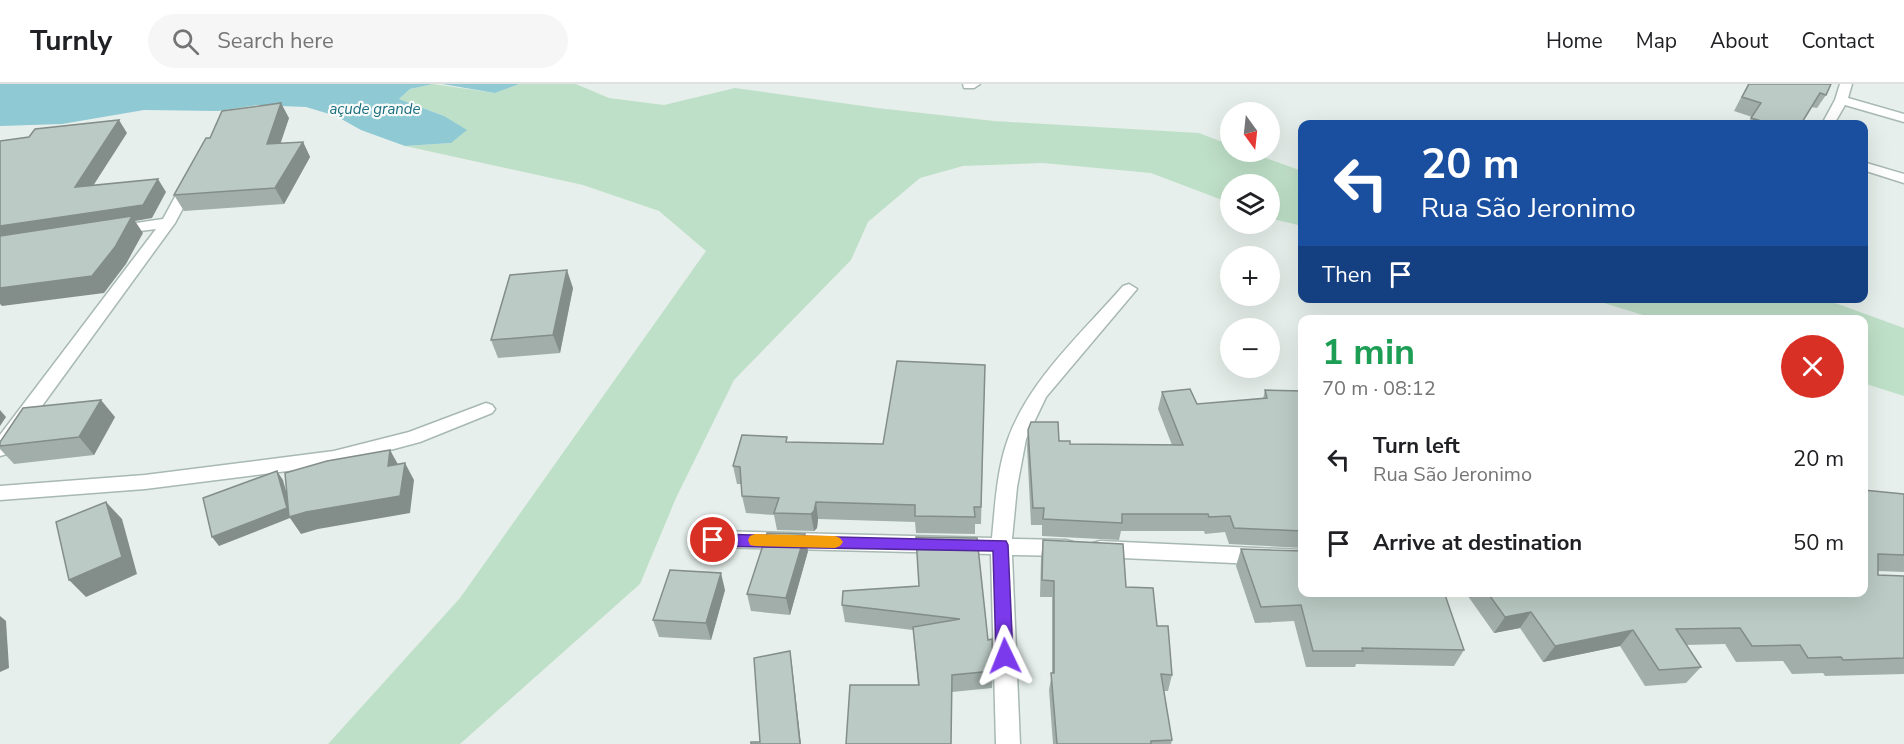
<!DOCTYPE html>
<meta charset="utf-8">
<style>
:root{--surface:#fff;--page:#f6f6f6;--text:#202124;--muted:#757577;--line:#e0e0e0}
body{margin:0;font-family:"Nunito Sans",sans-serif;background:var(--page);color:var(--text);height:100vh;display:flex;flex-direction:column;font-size:22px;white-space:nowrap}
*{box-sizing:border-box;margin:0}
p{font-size:20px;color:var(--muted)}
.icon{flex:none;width:33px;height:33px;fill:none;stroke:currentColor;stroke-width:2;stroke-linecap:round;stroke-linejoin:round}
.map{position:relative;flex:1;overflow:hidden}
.details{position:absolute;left:1298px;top:231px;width:570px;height:282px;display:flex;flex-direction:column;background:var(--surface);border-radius:12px;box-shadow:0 6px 24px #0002}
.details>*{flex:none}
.top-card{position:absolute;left:1298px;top:36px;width:570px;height:183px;border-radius:12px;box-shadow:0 6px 24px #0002;background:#1a4fa0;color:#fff;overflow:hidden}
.needle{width:39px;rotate:165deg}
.controls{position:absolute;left:1220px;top:18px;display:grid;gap:12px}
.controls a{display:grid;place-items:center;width:60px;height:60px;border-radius:50%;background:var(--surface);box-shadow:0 6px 24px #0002;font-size:30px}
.pin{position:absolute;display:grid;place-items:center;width:51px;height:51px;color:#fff;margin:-26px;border:3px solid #fff;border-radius:50%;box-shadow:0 2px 6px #0007}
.me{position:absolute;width:66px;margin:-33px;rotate:358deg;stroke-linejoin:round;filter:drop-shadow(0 0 4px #0008)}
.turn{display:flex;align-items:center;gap:21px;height:126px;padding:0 24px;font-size:27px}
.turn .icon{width:78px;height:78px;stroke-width:2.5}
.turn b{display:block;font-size:42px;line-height:51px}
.then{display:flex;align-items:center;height:57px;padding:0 24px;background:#0003;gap:12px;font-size:22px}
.round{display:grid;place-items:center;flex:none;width:63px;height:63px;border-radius:32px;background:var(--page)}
.headline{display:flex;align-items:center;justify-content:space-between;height:102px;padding:0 24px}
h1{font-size:36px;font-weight:700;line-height:45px;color:#1e9e55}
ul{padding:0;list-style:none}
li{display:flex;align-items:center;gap:18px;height:84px;padding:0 24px}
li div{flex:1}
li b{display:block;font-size:22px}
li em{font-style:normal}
header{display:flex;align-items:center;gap:36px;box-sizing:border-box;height:84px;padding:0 30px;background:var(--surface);border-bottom:2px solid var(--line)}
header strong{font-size:28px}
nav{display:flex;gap:33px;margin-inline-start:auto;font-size:21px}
.search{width:420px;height:54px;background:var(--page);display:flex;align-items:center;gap:15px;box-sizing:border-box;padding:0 21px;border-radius:33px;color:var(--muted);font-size:22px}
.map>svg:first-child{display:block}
.green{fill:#bfe0c8}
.water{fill:#8ec9d4}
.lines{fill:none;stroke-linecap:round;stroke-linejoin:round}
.minor-casing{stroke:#a8b8b2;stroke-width:3}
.minor{fill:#fff;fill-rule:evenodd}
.wall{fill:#a1aea9}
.shaded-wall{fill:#838d89}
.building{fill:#bbcac4;stroke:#838d89;stroke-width:1.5}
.route{fill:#7c3aed;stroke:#51269a;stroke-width:1.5}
.slow{fill:#f59e0b}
.labels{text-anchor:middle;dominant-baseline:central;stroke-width:4.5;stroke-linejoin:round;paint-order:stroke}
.far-water-label{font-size:15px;font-style:italic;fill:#1c6f80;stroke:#f7fbf9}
</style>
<header>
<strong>Turnly</strong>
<div class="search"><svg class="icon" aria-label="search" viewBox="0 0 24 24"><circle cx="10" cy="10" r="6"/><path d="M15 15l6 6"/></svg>Search here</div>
<nav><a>Home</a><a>Map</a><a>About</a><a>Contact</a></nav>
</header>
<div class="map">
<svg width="1904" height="660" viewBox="0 0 1904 660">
<rect width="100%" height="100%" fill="#e6efeb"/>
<g class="green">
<path d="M 433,0 L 495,9 L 519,0 L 576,0 L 609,14 L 664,21 L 735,4 L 877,24 L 994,37 L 1199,49 L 1230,61 L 1230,68 L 1249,68 L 1302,87 L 1302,142 L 1269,134 L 1269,100 L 1230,100 L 1230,119 L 1151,89 L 1043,79 L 963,82 L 920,94 L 868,138 L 851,176 L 734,296 L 676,414 L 640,500 L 460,660 L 328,660 L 460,514 L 706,167 L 659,127 L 583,101 L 405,62 L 451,59 L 444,32 L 399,15 L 410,5 Z"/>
<path d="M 1591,215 L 1824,215 L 1904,244 L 1904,312 L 1863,299 L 1863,236 L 1656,235 Z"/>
</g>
<g class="water">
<path d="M 0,0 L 433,0 L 410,5 L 399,15 L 444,32 L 467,46 L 451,59 L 405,62 L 361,46 L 336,32 L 306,23 L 257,21 L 218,27 L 144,26 L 62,40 L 0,42 Z"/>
<path d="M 442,0 L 519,0 L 495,9 Z"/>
</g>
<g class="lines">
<defs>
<g id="minor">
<path d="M 963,0 L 980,0 L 974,4 L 964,4 Z"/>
<path d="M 1840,0 L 1852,0 L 1848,14 L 1904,30 L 1904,38 L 1845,21 L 1834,40 L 1822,40 L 1835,16 Z"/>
<path d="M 1863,78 L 1904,90 L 1904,99 L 1863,86 Z"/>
<path d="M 190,94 L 197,98 L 175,139 L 7,370 L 0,372 L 0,351 L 156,145 L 116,150 L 109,146 L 116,142 L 163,135 L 183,98 Z"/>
<path d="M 1129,200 L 1137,205 L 1046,313 L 1026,355 L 1017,403 L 1012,455 L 1066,456 L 1073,458 L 1076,464 L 1073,470 L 1066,472 L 1012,471 L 1020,660 L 996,660 L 991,470 L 713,463 L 706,461 L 703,455 L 706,449 L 713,447 L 992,454 C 995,422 997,385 1008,355 C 1029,296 1083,248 1123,202 Z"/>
<path d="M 486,319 L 492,321 L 495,325 L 492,329 L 420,358 L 334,381 L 145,405 L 0,416 L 0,402 L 145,391 L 334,367 L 409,348 Z"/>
<path d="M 1100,457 L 1302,466 L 1302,482 L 1100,473 L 1093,471 L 1090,465 L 1093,459 Z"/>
</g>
</defs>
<use href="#minor" class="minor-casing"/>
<use href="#minor" class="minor"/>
</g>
<g class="wall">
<path d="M 1748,0 L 1831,0 L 1826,11 L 1817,24 L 1811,23 L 1801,40 L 1747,40 L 1752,33 L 1734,27 Z"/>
<path d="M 289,34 L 280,59 L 303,58 L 310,73 L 284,120 L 184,127 L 174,111 L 210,54 Z"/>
<path d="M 573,204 L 560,269 L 498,274 L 491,256 Z"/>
<path d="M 985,281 L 981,440 L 975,440 L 975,450 L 916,449 L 915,438 L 818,435 L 817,444 L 814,447 L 777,446 L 774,431 L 746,429 L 742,412 L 742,400 L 737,400 L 733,382 L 787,353 L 787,358 L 883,360 Z"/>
<path d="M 1265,306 L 1302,307 L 1302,464 L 1229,460 L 1225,448 L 1205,450 L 1204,447 L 1121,447 L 1119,456 L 1042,452 L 1042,441 L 1031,441 L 1027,362 L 1028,346 L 1070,360 L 1172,361 L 1158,325 L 1162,308 L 1197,320 L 1263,315 Z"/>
<path d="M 115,333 L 94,371 L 14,380 L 0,365 L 0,358 Z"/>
<path d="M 1863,406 L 1904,410 L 1904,488 L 1878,487 L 1878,491 L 1904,492 L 1904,590 L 1825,592 L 1823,589 L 1792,590 L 1783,577 L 1736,578 L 1725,560 L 1686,561 L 1701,583 L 1686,599 L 1645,602 L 1620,562 L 1543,578 L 1520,544 L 1494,549 L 1465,508 L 1863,508 Z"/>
<path d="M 1043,456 L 1126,503 L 1157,542 L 1172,591 L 1168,607 L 1164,607 L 1172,656 L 1171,660 L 1053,660 L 1049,606 L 1052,589 L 1052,513 L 1040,513 L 1041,474 Z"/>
<path d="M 1241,465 L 1464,566 L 1454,582 L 1356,580 L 1355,583 L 1306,583 L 1294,537 L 1255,539 L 1236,482 Z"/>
<path d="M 808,467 L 790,531 L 751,527 L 747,510 Z"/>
<path d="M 918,502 L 988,556 L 993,587 L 992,604 L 952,608 L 918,601 L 913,546 L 845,538 L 842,521 Z"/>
<path d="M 725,506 L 711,556 L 659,553 L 653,536 Z"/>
</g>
<g class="shaded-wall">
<path d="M 281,19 L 289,34 L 275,76 L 267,60 Z"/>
<path d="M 119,36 L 127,49 L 84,116 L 75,103 Z"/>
<path d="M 303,58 L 310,73 L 284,120 L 275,104 Z"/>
<path d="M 158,95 L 166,108 L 152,134 L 135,137 L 143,149 L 126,180 L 104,209 L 2,222 L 0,220 L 0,142 Z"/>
<path d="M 567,186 L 573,204 L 560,269 L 553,251 Z"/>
<path d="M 101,316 L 115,333 L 94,371 L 79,353 Z"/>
<path d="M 0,326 L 6,333 L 0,342 Z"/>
<path d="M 390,366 L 400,384 L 388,382 Z"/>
<path d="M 405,379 L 414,396 L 410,429 L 318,445 L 301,450 L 290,434 L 219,462 L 212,453 L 277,387 L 283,396 L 293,432 Z"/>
<path d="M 106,418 L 122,435 L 137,490 L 86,513 L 69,496 Z"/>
<path d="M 816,418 L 818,435 L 817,444 L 814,447 L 811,430 Z"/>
<path d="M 805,450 L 808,467 L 790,531 L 786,514 Z"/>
<path d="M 721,489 L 725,506 L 711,556 L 706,539 Z"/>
<path d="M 1531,528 L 1520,544 L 1494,549 L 1505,533 Z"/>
<path d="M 0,532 L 6,537 L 9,584 L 0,588 Z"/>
<path d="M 1633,546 L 1620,562 L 1543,578 L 1555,562 Z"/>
<path d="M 790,567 L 792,581 L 801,660 L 800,660 Z"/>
</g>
<g class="building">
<path d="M 1749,0 L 1831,0 L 1826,11 L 1820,9 L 1801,40 L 1772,40 L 1751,34 L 1761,19 L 1742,13 Z"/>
<path d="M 281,19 L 267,60 L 303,58 L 275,104 L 174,111 L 206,54 L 210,54 L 222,27 Z"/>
<path d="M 119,36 L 75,103 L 158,95 L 143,121 L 0,142 L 0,57 L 29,53 L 35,45 Z"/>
<path d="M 132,132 L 115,163 L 92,192 L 0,204 L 0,152 Z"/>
<path d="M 567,186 L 553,251 L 491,256 L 510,191 Z"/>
<path d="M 897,277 L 985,281 L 981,423 L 974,423 L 975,433 L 915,432 L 915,421 L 816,418 L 814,427 L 811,430 L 774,429 L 779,414 L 742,412 L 740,383 L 733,382 L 742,351 L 787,353 L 786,358 L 883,360 Z"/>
<path d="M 1190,305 L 1197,320 L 1267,314 L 1265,306 L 1302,307 L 1302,412 L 1300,411 L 1302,416 L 1302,447 L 1234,444 L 1230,432 L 1209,433 L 1208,430 L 1122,430 L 1122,439 L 1043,435 L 1044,424 L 1033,424 L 1028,346 L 1031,338 L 1058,338 L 1059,357 L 1070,357 L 1070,360 L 1183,361 L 1162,308 Z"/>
<path d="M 101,316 L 79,353 L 0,362 L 0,358 L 23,324 Z"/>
<path d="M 390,366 L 388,382 L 405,379 L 400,412 L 306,428 L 289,433 L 285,389 L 327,377 Z"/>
<path d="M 277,387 L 287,424 L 212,453 L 203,414 Z"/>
<path d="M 1863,406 L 1904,410 L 1904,471 L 1878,470 L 1878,491 L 1904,492 L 1904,574 L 1843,576 L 1841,573 L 1808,574 L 1800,561 L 1752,562 L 1740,544 L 1676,545 L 1701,583 L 1659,586 L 1633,546 L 1555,562 L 1531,528 L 1505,533 L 1487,508 L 1863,508 Z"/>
<path d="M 106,418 L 122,473 L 69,496 L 56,438 Z"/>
<path d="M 767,449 L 805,450 L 786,514 L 747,510 Z"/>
<path d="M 916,453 L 977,454 L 988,556 L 992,555 L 993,587 L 952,591 L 951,660 L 846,660 L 850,601 L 919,601 L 913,543 L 960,535 L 842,521 L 843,507 L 919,502 Z"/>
<path d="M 1043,456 L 1123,460 L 1126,503 L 1153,504 L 1157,542 L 1168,542 L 1172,591 L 1161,590 L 1172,656 L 1151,657 L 1151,660 L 1057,660 L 1051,589 L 1054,589 L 1054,497 L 1042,496 Z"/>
<path d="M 1241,465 L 1302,467 L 1302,508 L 1444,508 L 1464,566 L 1362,564 L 1363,567 L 1313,567 L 1301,521 L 1261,523 Z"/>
<path d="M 670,486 L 721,489 L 706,539 L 653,536 Z"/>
<path d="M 790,567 L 800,660 L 751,660 L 751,658 L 760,658 L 754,574 Z"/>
</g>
<path class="route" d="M 713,450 L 1006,457 L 1008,461 L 1013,572 L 1010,577 L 1005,579 L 999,577 L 996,572 L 993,467 L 713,462 L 708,460 L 706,456 L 708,451 Z"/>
<path class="slow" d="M 755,450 L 835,452 L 840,454 L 843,458 L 840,462 L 835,464 L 755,462 L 750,461 L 748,456 L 750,452 Z"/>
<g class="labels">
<g class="far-water-label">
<text x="375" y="25">açude grande</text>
</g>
</g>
</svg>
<div class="controls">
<a><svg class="needle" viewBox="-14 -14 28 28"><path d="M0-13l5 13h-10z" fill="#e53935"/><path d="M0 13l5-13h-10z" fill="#757577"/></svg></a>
<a><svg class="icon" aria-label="layers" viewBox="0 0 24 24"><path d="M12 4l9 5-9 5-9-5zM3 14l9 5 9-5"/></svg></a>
<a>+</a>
<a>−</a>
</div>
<div class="pin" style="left:713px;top:456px;background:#d93025"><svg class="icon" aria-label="arrive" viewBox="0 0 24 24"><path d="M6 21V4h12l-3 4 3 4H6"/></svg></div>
<svg class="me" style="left:1005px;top:572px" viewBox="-20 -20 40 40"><path d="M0-17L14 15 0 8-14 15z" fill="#7c3aed" stroke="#fff" stroke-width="4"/></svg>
<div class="top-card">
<div class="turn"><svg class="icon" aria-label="left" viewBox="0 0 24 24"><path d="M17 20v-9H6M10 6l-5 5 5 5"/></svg><div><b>20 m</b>Rua São Jeronimo</div></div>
<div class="then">Then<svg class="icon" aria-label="arrive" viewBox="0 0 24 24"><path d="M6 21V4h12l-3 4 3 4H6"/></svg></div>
</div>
<section class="details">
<div class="headline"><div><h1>1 min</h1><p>70 m · 08:12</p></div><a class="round" style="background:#d93025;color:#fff"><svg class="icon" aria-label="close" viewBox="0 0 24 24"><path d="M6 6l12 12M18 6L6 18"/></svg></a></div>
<ul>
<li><svg class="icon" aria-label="left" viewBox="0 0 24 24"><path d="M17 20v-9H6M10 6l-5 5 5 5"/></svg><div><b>Turn left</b><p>Rua São Jeronimo</p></div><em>20 m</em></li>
<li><svg class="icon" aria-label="arrive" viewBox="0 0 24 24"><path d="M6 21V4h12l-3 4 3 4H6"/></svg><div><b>Arrive at destination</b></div><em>50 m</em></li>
</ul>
</section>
</div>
